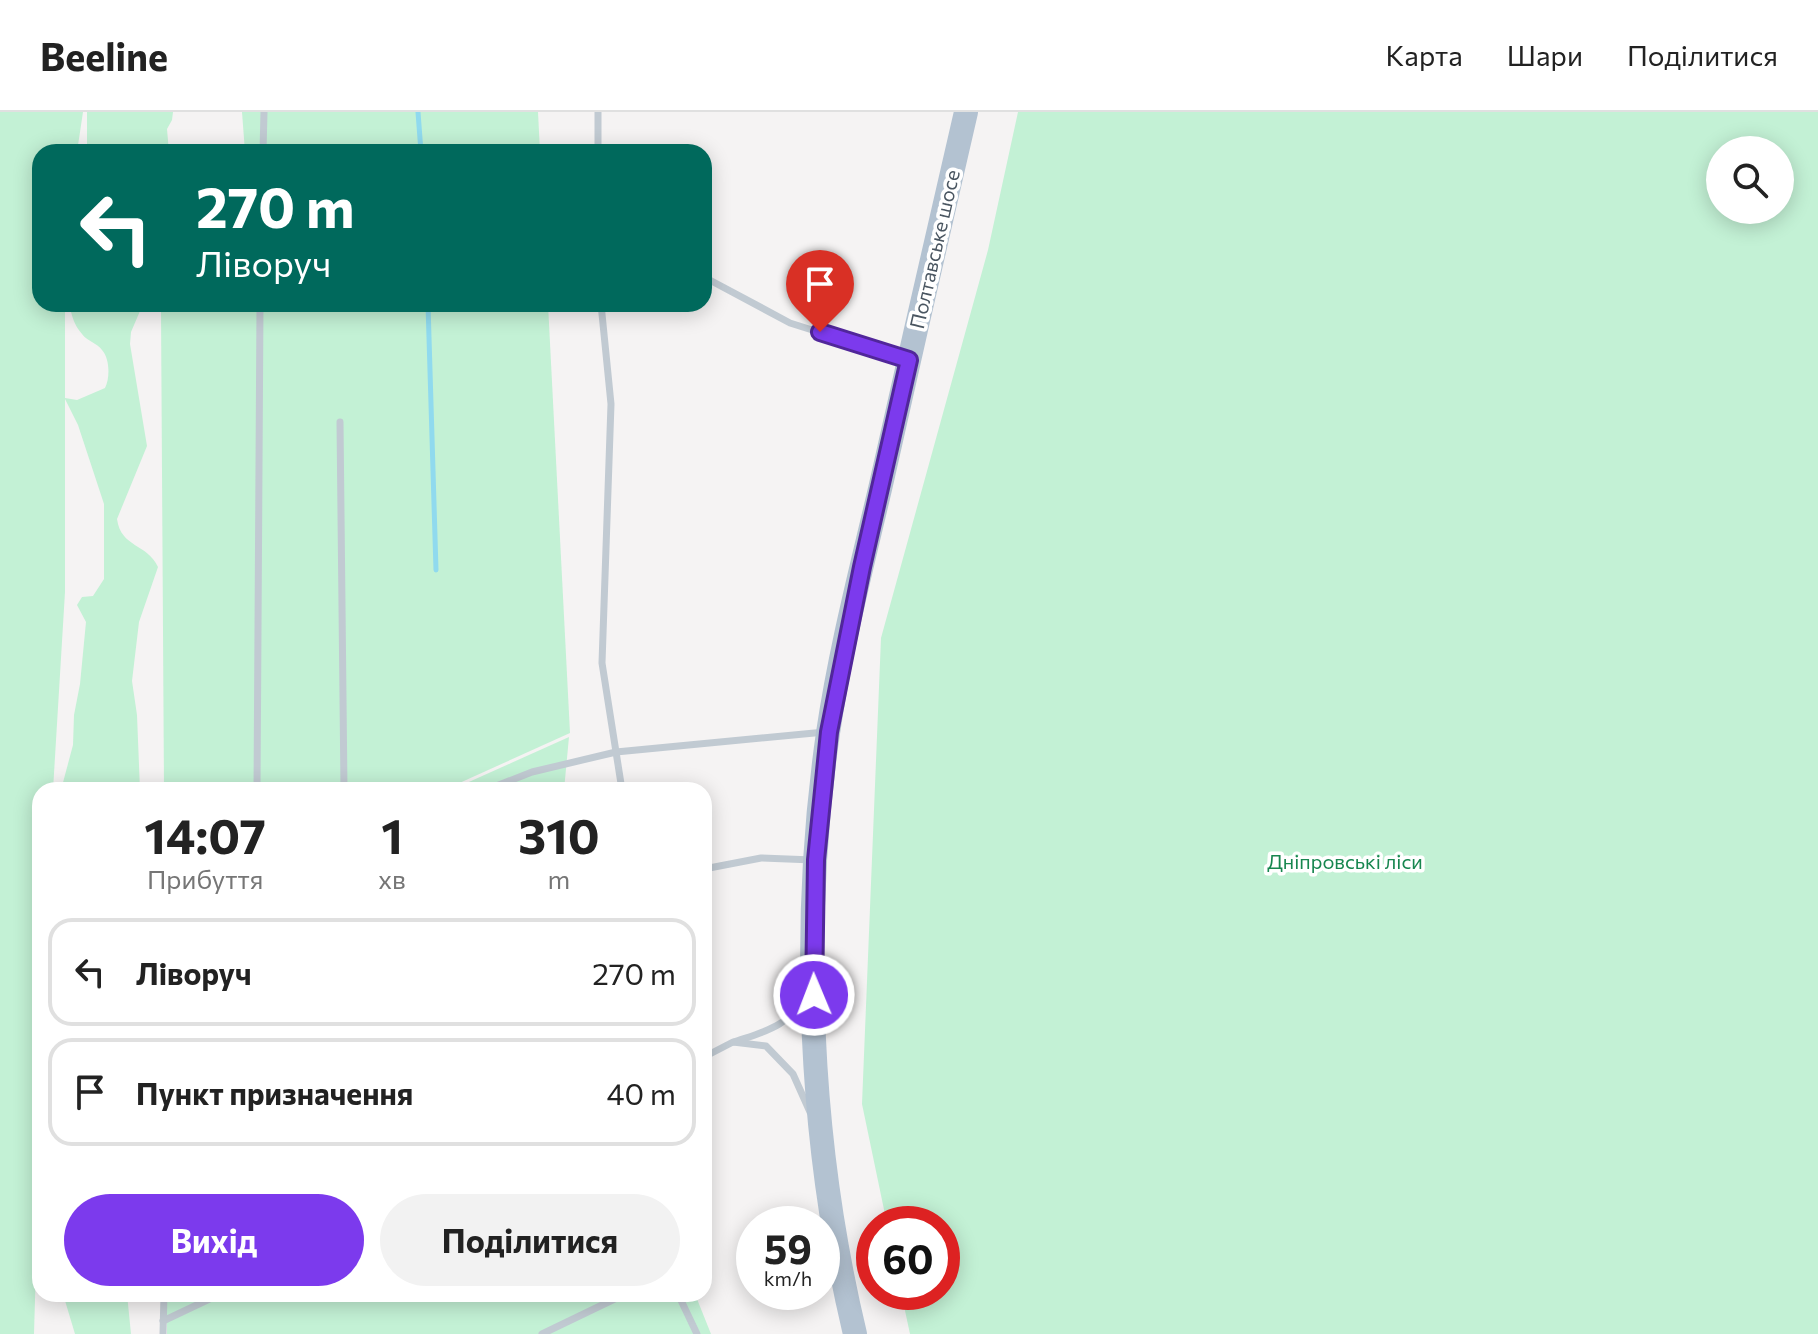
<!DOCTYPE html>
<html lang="uk">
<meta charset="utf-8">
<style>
:root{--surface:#fff;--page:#f2f2f2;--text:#222;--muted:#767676;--line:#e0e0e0;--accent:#7c3aed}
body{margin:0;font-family:Commissioner,sans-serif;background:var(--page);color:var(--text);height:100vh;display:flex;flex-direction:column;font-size:30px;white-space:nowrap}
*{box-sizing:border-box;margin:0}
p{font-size:26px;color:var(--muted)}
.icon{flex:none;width:44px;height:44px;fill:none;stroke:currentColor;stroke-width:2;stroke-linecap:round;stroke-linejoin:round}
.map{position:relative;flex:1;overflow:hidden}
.side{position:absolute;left:32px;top:670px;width:680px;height:520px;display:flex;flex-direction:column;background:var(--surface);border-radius:24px;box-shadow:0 4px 20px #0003}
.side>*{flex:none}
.top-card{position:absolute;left:32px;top:32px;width:680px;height:168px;border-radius:24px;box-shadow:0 4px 20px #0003;background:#00695c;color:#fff;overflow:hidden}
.fabs{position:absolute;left:1706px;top:24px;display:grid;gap:16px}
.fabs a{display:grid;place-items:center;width:88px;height:88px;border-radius:50%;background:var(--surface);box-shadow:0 4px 20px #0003;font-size:40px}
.speed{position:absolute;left:736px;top:1094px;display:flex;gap:16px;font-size:40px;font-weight:700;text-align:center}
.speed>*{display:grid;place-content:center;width:104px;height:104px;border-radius:50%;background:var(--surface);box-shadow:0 4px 20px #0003;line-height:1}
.speed small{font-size:20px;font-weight:400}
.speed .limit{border:12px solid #d22;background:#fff;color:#111}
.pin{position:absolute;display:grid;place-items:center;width:68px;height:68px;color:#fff;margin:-82px -34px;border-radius:50% 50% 50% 0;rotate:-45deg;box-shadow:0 0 8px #0007}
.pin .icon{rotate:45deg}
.me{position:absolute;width:88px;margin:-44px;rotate:359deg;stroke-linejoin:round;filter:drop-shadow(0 0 6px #0008)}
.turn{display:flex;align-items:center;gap:28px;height:168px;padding:0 32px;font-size:36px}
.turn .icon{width:104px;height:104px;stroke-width:2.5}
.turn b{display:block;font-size:56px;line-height:68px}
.eta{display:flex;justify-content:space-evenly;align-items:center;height:136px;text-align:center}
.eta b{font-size:48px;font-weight:700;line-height:56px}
.action{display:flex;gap:16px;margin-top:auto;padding:16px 32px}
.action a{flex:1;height:92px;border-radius:48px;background:var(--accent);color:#fff;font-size:32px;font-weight:700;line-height:92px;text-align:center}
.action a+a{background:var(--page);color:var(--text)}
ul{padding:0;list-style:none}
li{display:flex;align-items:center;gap:24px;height:108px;margin:0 16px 12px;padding:0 16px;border:4px solid var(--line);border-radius:24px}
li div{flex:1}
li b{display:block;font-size:30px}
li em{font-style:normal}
header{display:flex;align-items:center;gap:48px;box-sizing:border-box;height:112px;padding:0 40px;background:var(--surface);border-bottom:2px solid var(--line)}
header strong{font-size:38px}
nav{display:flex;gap:44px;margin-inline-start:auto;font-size:28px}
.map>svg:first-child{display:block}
.green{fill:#c3f1d5;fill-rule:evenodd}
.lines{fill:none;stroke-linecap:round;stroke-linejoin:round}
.stream{stroke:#90daee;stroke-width:5}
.lane{stroke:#c1cad2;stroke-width:7}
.primary{stroke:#b3c2d1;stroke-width:24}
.route-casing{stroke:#51269a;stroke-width:20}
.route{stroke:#7c3aed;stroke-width:14}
.labels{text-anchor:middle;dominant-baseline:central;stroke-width:7;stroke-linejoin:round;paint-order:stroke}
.street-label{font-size:20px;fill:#4a5661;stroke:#fff}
.park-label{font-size:20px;fill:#17864f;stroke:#fff}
</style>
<header>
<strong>Beeline</strong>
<nav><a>Карта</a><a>Шари</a><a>Поділитися</a></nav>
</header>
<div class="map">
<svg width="1818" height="1222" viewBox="0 0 1818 1222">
<rect width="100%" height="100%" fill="#f5f3f3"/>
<g class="green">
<path d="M 0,0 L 83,0 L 77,40 L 40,40 L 40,192 L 65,192 L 65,286 L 77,288 L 105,276 C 110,266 110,247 102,238 C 97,231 87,229 82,222 C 74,213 72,204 69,192 L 143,192 L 131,220 L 130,232 L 147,334 L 117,407 C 121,436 147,431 158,455 L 139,510 L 132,569 L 137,603 L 140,678 L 61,678 L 73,633 L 74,603 L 80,572 L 86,510 L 77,493 L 82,485 L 93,484 L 104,467 L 104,392 L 78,313 L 65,287 L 65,480 L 53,678 L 40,678 L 40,1018 L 34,1222 L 0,1222 Z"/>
<path d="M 87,0 L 173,0 L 172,8 L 167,17 L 169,40 L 87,40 Z"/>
<path d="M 242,0 L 538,0 L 540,40 L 245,40 Z"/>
<path d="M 1018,0 L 1818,0 L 1818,1222 L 910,1222 L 901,1180 L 942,1180 L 942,1112 L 887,1112 L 862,992 L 881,526 L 988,138 ZM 1720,38 L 1780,38 L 1780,98 L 1720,98 Z"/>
<path d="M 252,192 L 548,192 L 570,621 L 444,678 L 164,678 L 161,199 Z"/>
<path d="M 569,625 L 564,678 L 451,678 Z"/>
<path d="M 63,1182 L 127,1182 L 131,1222 L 75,1222 Z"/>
<path d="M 167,1182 L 695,1182 L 711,1222 L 167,1222 Z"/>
</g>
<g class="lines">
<g class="stream">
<path d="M 418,0 L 421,40"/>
<path d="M 428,192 L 436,458"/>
</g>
<g class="lane">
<path d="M 598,0 L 598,40"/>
<path d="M 263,40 L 264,0"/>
<path d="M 704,165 L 790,211 L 907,248"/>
<path d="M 601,192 L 611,292 L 602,551 L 622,678"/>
<path d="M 340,310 L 344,678"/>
<path d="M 257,678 L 260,192"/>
<path d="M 486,678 L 532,660 L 616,640 L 825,620"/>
<path d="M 704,757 L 761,746 L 813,748"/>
<path d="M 734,930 C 763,920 792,914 803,883"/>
<path d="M 704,945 L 733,930 L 766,934 L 793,962 L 810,1000"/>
<path d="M 678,1182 L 697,1222"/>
<path d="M 163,1209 L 220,1182"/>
<path d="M 163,1222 L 164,1182"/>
<path d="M 542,1222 L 625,1182"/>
</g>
<path class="primary" d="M 855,1222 C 809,1030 800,816 828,621 C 840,539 861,458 880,377 C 908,251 937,126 966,0"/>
</g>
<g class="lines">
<defs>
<path id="route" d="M 814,883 L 816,748 L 829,620 L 862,455 L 909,248 L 820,220"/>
</defs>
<use href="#route" class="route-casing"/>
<use href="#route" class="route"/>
</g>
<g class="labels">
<g class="street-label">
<text transform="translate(934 137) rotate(-77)">Полтавське шосе</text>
</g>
<g class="park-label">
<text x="1345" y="749">Дніпровські ліси</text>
</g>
</g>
</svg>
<div class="fabs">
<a><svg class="icon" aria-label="search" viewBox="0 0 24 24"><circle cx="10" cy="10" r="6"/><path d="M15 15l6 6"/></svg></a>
</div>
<div class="speed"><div>59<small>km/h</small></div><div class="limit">60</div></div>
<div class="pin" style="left:820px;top:220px;background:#d93025"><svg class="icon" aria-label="arrive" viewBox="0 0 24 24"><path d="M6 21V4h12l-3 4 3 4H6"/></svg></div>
<svg class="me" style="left:814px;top:883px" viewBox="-20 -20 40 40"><circle r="17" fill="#7c3aed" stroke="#fff" stroke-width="3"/><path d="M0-11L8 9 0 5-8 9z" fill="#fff"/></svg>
<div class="top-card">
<div class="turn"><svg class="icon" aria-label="left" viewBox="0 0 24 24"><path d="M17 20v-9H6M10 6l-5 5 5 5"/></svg><div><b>270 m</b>Ліворуч</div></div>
</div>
<section class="side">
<div class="eta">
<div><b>14:07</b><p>Прибуття</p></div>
<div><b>1</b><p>хв</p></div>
<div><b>310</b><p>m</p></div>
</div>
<ul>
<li><svg class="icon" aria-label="left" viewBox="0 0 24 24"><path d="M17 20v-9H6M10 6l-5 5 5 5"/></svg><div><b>Ліворуч</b></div><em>270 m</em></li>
<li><svg class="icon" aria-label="arrive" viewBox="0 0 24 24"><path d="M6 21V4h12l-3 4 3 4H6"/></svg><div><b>Пункт призначення</b></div><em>40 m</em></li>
</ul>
<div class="action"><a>Вихід</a><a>Поділитися</a></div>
</section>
</div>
